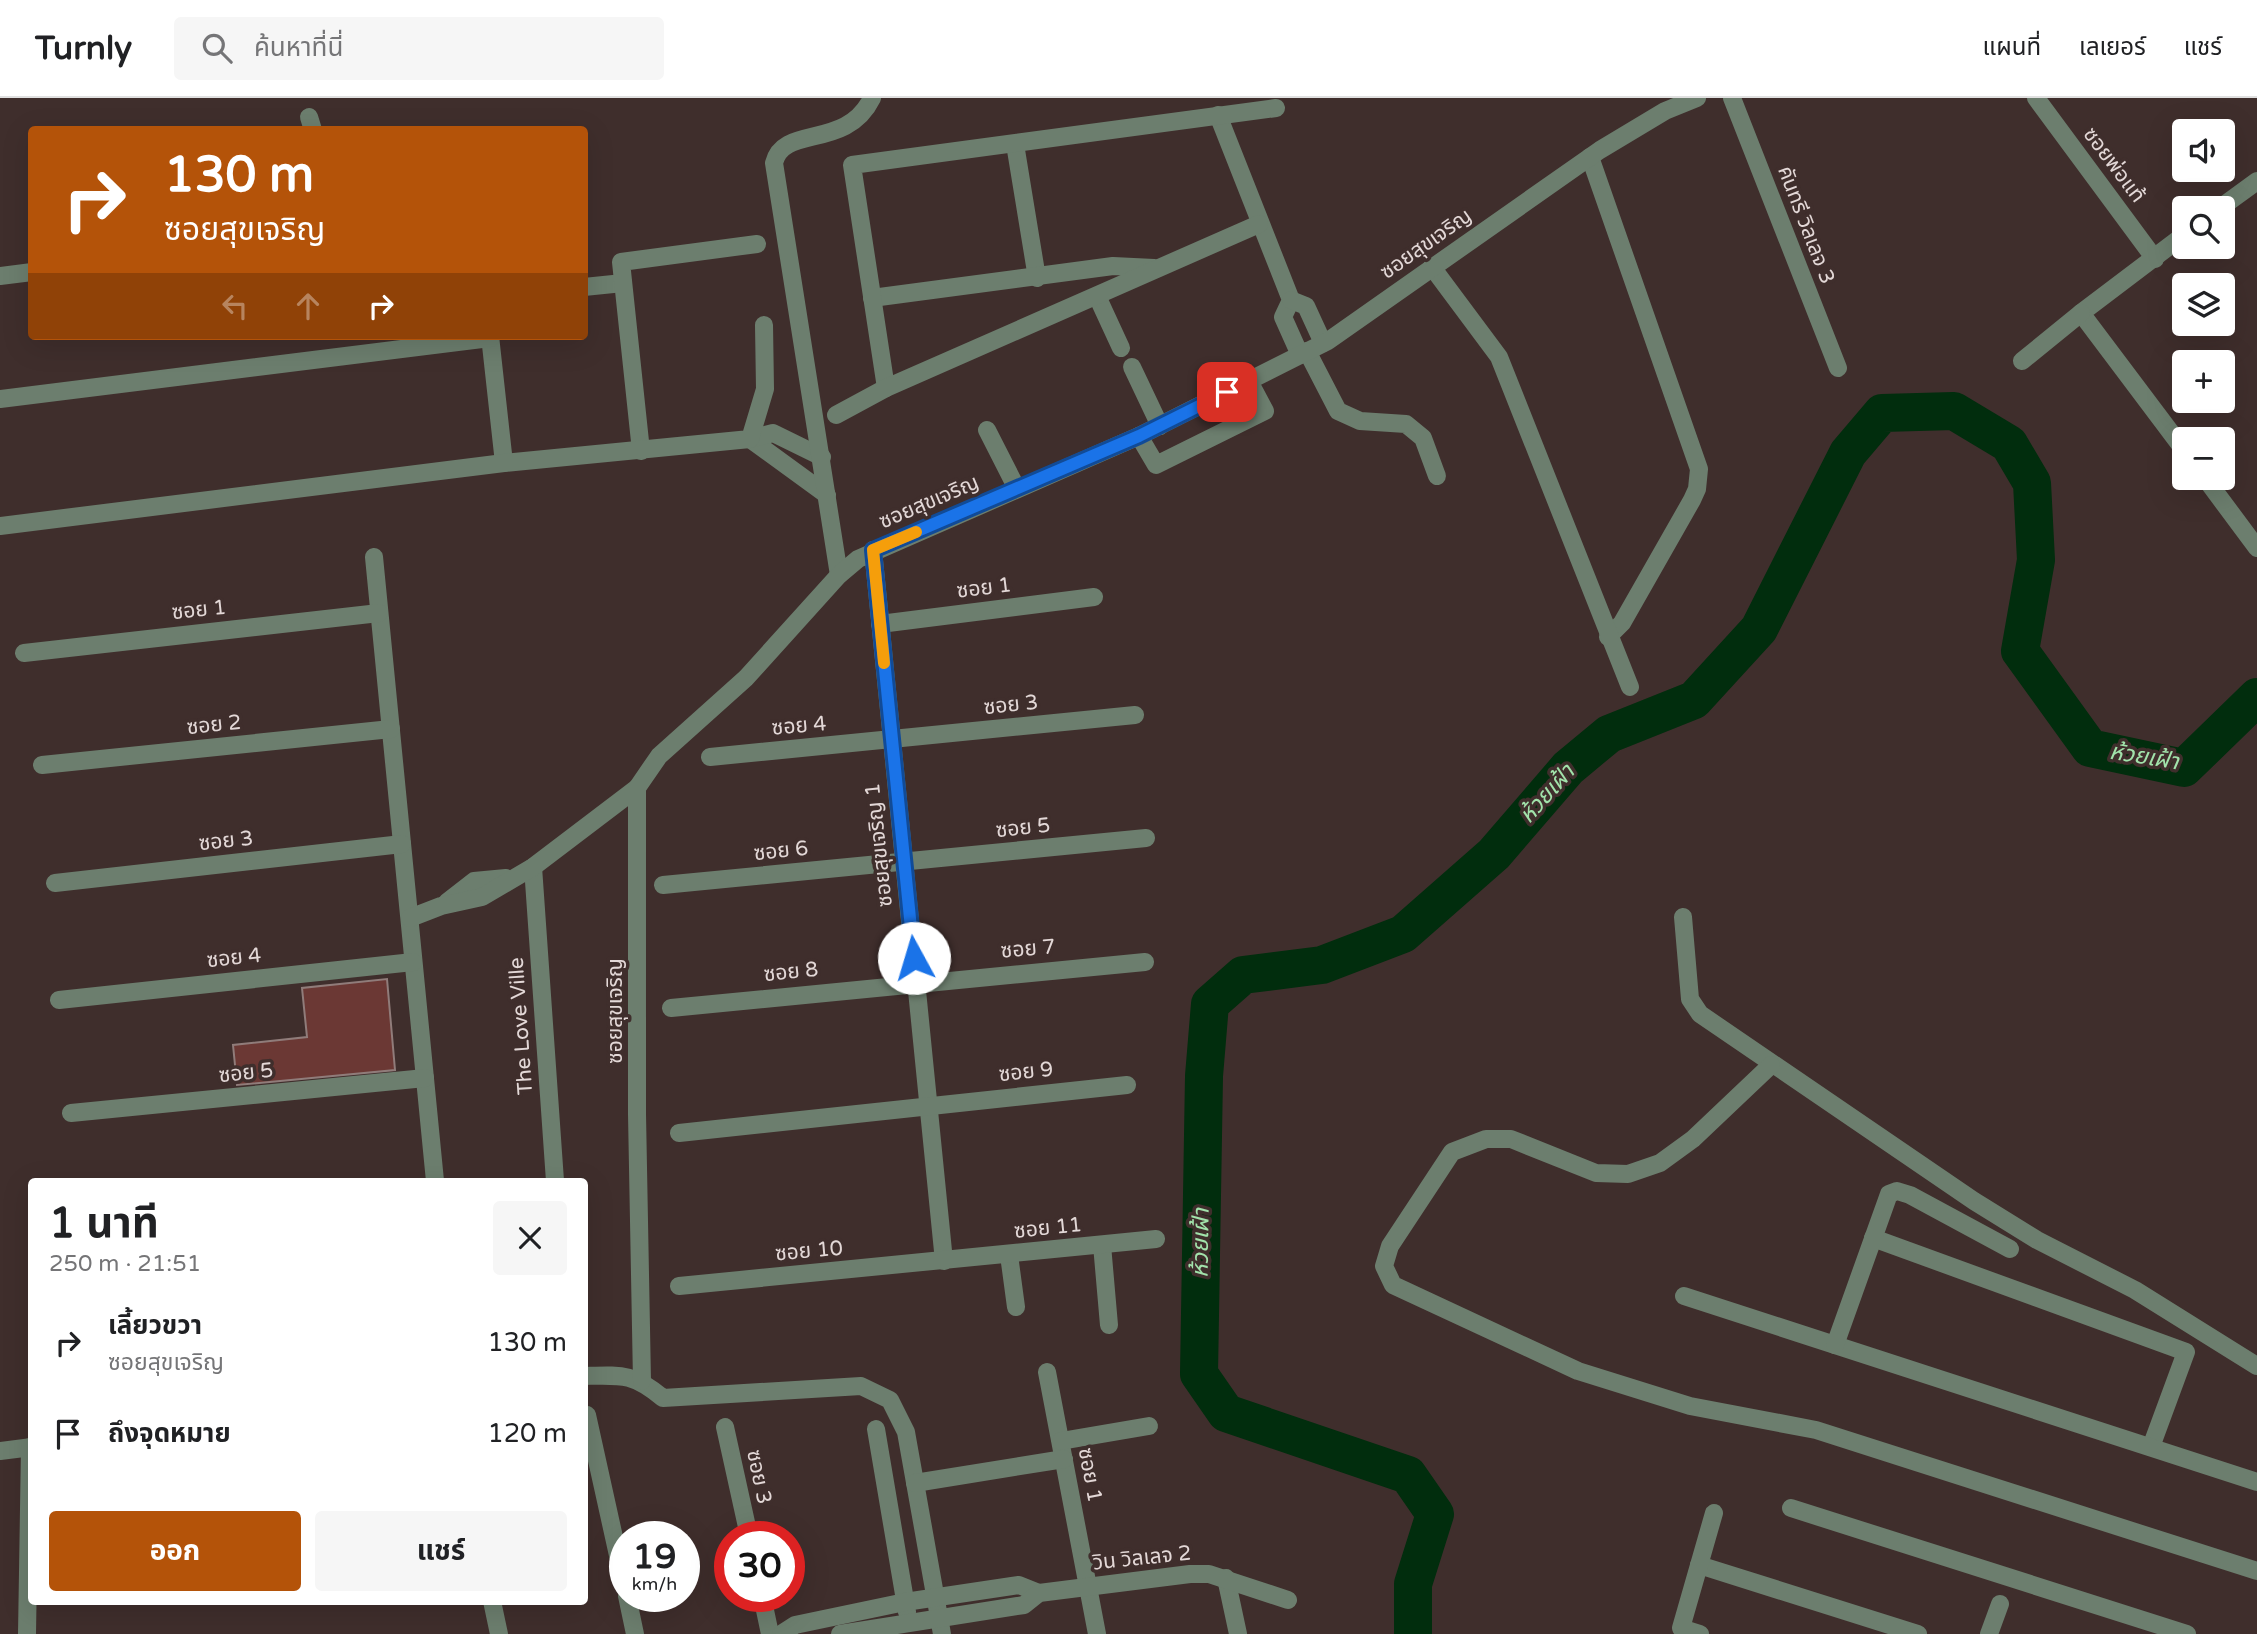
<!DOCTYPE html>
<html lang="th">
<meta charset="utf-8">
<style>
:root{--surface:#fff;--page:#f6f6f6;--text:#202124;--muted:#757577;--line:#e0e0e0;--accent:#b45309}
body{margin:0;font-family:"Varela Round","Noto Sans Thai",sans-serif;background:var(--page);color:var(--text);height:100vh;display:flex;flex-direction:column;font-size:26px;white-space:nowrap}
*{box-sizing:border-box;margin:0}
p{font-size:23px;color:var(--muted)}
.icon{flex:none;width:38px;height:38px;fill:none;stroke:currentColor;stroke-width:2;stroke-linecap:round;stroke-linejoin:round}
.map{position:relative;flex:1;overflow:hidden}
.side{position:absolute;left:28px;top:1080px;width:560px;height:427px;display:flex;flex-direction:column;background:var(--surface);border-radius:7px;box-shadow:0 7px 28px #0002}
.side>*{flex:none}
.banner{position:absolute;left:28px;top:28px;width:560px;height:214px;border-radius:7px;box-shadow:0 7px 28px #0002;background:#b45309;color:#fff;overflow:hidden}
.buttons{position:absolute;left:2172px;top:21px;display:grid;gap:14px}
.buttons a{display:grid;place-items:center;width:63px;height:63px;border-radius:7px;background:var(--surface);box-shadow:0 7px 28px #0002;font-size:35px}
.speed{position:absolute;left:609px;top:1423px;display:flex;gap:14px;font-size:35px;font-weight:700;text-align:center}
.speed>*{display:grid;place-content:center;width:91px;height:91px;border-radius:50%;background:var(--surface);box-shadow:0 7px 28px #0002;line-height:1}
.speed small{font-size:18px;font-weight:400}
.speed .limit{border:10px solid #d22;background:#fff;color:#111}
.pin{position:absolute;display:grid;place-items:center;width:60px;height:60px;color:#fff;margin:-30px;border-radius:14px;box-shadow:0 4px 10px #0006}
.me{position:absolute;width:77px;margin:-38px;rotate:354deg;stroke-linejoin:round;filter:drop-shadow(0 0 5px #0008)}
.turn{display:flex;align-items:center;gap:24px;height:147px;padding:0 21px;font-size:32px}
.turn .icon{width:91px;height:91px;stroke-width:2.5}
.turn b{display:block;font-size:49px;line-height:60px}
.lanes{display:flex;align-items:center;height:66px;padding:0 21px;background:#0003;justify-content:center;gap:35px;direction:ltr}
.lanes .off{opacity:.35}
.round{display:grid;place-items:center;flex:none;width:74px;height:74px;border-radius:7px;background:var(--page)}
.headline{display:flex;align-items:center;justify-content:space-between;height:119px;padding:0 21px}
h1{font-size:42px;font-weight:700;line-height:52px}
.primary-button{display:flex;gap:14px;margin-top:auto;padding:14px 21px}
.primary-button a{flex:1;height:80px;border-radius:7px;background:var(--accent);color:#fff;font-size:28px;font-weight:700;line-height:80px;text-align:center}
.primary-button a+a{background:var(--page);color:var(--text)}
ul{padding:0;list-style:none}
li{display:flex;align-items:center;gap:21px;height:91px;padding:0 21px}
li div{flex:1}
li b{display:block;font-size:26px}
li em{font-style:normal}
header{display:flex;align-items:center;gap:42px;box-sizing:border-box;height:98px;padding:0 35px;background:var(--surface);border-bottom:2px solid var(--line)}
header strong{font-size:33px}
nav{display:flex;gap:38px;margin-inline-start:auto;font-size:24px}
.search{width:490px;height:63px;background:var(--page);display:flex;align-items:center;gap:18px;box-sizing:border-box;padding:0 24px;border-radius:7px;color:var(--muted);font-size:26px}
.map>svg:first-child{display:block}
.lines{fill:none;stroke-linecap:round;stroke-linejoin:round}
.river{stroke:#012d0d;stroke-width:38}
.building{fill:#6b3834;stroke:#907c7a;stroke-width:2}
.minor{stroke:#6c7e6e;stroke-width:18}
.route-casing{stroke:#114b97;stroke-width:18}
.route{stroke:#1a73e8;stroke-width:12}
.slow{stroke:#f59e0b;stroke-width:12}
.labels{text-anchor:middle;dominant-baseline:central;stroke-width:7;stroke-linejoin:round;paint-order:stroke}
.street-label{font-size:21px;fill:#e3d8d7;stroke:#3f2e2c}
.water-label{font-size:23px;font-style:italic;fill:#a2e3ab;stroke:#3f2e2c}
</style>
<header>
<strong>Turnly</strong>
<div class="search"><svg class="icon" aria-label="search" viewBox="0 0 24 24"><circle cx="10" cy="10" r="6"/><path d="M15 15l6 6"/></svg>ค้นหาที่นี่</div>
<nav><a>แผนที่</a><a>เลเยอร์</a><a>แชร์</a></nav>
</header>
<div class="map">
<svg width="2257" height="1536" viewBox="0 0 2257 1536">
<rect width="100%" height="100%" fill="#3f2e2c"/>
<g class="lines">
<path class="river" d="M 1413,1536 L 1413,1486 L 1435,1416 L 1408,1377 L 1226,1315 L 1199,1276 L 1204,978 L 1210,906 L 1243,877 L 1322,867 L 1403,836 L 1494,756 L 1568,670 L 1609,636 L 1694,602 L 1759,531 L 1848,355 L 1882,315 L 1954,313 L 2009,346 L 2032,385 L 2036,462 L 2020,553 L 2090,650 L 2184,670 L 2257,599"/>
</g>
<path class="building" d="M 387,881 L 395,972 L 237,987 L 233,947 L 307,939 L 302,890 Z"/>
<g class="lines">
<g class="minor">
<path d="M 1732,0 L 1838,270"/>
<path d="M 2036,0 L 2155,161"/>
<path d="M 1218,17 L 1291,202 L 1283,219 L 1300,257"/>
<path d="M 309,19 L 313,32"/>
<path d="M 1015,46 L 1037,180"/>
<path d="M 1590,59 L 1699,371 L 1697,391 L 1692,402 L 1622,525 L 1608,539"/>
<path d="M 2220,110 L 2257,83"/>
<path d="M 2184,137 L 2081,215 L 2184,352"/>
<path d="M 1432,169 L 1499,259 L 1630,589"/>
<path d="M 0,178 L 32,174"/>
<path d="M 584,189 L 623,185"/>
<path d="M 1097,198 L 1121,250"/>
<path d="M 872,200 L 1113,168 L 1154,170"/>
<path d="M 1291,202 L 1306,208 L 1323,245"/>
<path d="M 490,238 L 504,365"/>
<path d="M 1307,253 L 1338,313 L 1360,323 L 1406,326 L 1423,340 L 1437,378"/>
<path d="M 2022,263 L 2081,215"/>
<path d="M 1132,269 L 1160,328"/>
<path d="M 886,290 L 852,67 L 1276,10"/>
<path d="M 0,301 L 490,240"/>
<path d="M 836,317 L 886,290 L 1259,126"/>
<path d="M 987,332 L 1017,391"/>
<path d="M 1139,338 L 1156,367 L 1265,313 L 1249,283"/>
<path d="M 750,341 L 827,397"/>
<path d="M 750,341 L 773,335 L 822,359"/>
<path d="M 641,353 L 621,164 L 757,146"/>
<path d="M 2205,380 L 2257,450"/>
<path d="M 0,428 L 504,365 L 750,341 L 765,291 L 764,227"/>
<path d="M 873,452 L 944,1163"/>
<path d="M 374,459 L 435,1083"/>
<path d="M 839,477 L 774,65 C 783,26 846,53 872,0"/>
<path d="M 880,526 L 1094,499"/>
<path d="M 24,555 L 379,515"/>
<path d="M 710,659 L 1135,617"/>
<path d="M 42,667 L 391,631"/>
<path d="M 533,769 L 555,1083"/>
<path d="M 55,785 L 402,746"/>
<path d="M 663,787 L 1146,740"/>
<path d="M 447,804 L 474,783 L 506,780"/>
<path d="M 1683,819 L 1690,901 L 1700,916 L 1974,1103 L 2037,1142 L 2135,1192 L 2257,1268"/>
<path d="M 410,820 L 441,808 L 482,799 L 533,769 L 637,690"/>
<path d="M 59,902 L 413,864"/>
<path d="M 671,910 L 1145,864"/>
<path d="M 1771,967 L 1693,1041 L 1660,1065 L 1628,1076 L 1596,1075 L 1511,1041 L 1486,1041 L 1452,1054 L 1390,1148 L 1384,1168 L 1393,1187 L 1578,1273 L 1690,1308 L 1816,1332 L 2257,1473"/>
<path d="M 71,1015 L 425,980"/>
<path d="M 679,1035 L 1127,987"/>
<path d="M 1873,1140 L 2186,1254 L 2151,1349"/>
<path d="M 1102,1147 L 1109,1227"/>
<path d="M 1009,1157 L 1016,1209"/>
<path d="M 679,1188 L 1156,1141"/>
<path d="M 1684,1198 L 2257,1384"/>
<path d="M 1835,1247 L 1889,1096 L 1897,1093 L 1910,1097 L 2010,1151"/>
<path d="M 1047,1274 L 1097,1536"/>
<path d="M 584,1278 C 622,1277 633,1275 663,1300 L 861,1288 L 890,1302 L 906,1334 L 942,1536"/>
<path d="M 642,1283 L 637,1016 L 637,690 L 659,658 L 746,580 L 839,477 L 858,461 L 1139,338 L 1328,243 L 1600,52 L 1665,13 L 1697,0"/>
<path d="M 587,1317 L 625,1489"/>
<path d="M 725,1329 L 749,1438"/>
<path d="M 876,1331 L 907,1514"/>
<path d="M 1061,1343 L 1149,1328"/>
<path d="M 0,1353 L 32,1349"/>
<path d="M 915,1385 L 1064,1361"/>
<path d="M 1791,1410 L 2187,1536"/>
<path d="M 1699,1467 L 1918,1536"/>
<path d="M 1226,1480 L 1238,1536"/>
<path d="M 627,1498 L 635,1536"/>
<path d="M 762,1498 L 770,1536"/>
<path d="M 492,1503 L 499,1536"/>
<path d="M 27,1536 L 30,1349"/>
<path d="M 781,1536 L 795,1527 L 905,1504 L 1012,1488 L 1019,1487 L 1039,1495"/>
<path d="M 840,1536 L 1024,1507 L 1039,1495 L 1190,1476 L 1209,1476 L 1288,1502"/>
<path d="M 1700,1536 L 1681,1530 L 1714,1415"/>
<path d="M 1989,1536 L 2000,1506"/>
</g>
</g>
<g class="lines">
<defs>
<path id="route" d="M 914,860 L 873,452 L 1139,338 L 1227,294"/>
</defs>
<use href="#route" class="route-casing"/>
<use href="#route" class="route"/>
<path class="slow" d="M 884,565 L 873,452 L 916,434"/>
</g>
<g class="labels">
<g class="street-label">
<text transform="translate(2114 67) rotate(53)">ซอยพ่อแท้</text>
<text transform="translate(1806 127) rotate(69)">คันทรี วิลเลจ 3</text>
<text transform="translate(1426 146) rotate(-35)">ซอยสุขเจริญ</text>
<text transform="translate(929 404) rotate(-23)">ซอยสุขเจริญ</text>
<text transform="translate(984 490) rotate(-7)">ซอย 1</text>
<text transform="translate(199 512) rotate(-6)">ซอย 1</text>
<text transform="translate(1011 607) rotate(-6)">ซอย 3</text>
<text transform="translate(214 627) rotate(-6)">ซอย 2</text>
<text transform="translate(799 628) rotate(-5)">ซอย 4</text>
<text transform="translate(1023 730) rotate(-6)">ซอย 5</text>
<text transform="translate(226 743) rotate(-6)">ซอย 3</text>
<text transform="translate(879 747) rotate(-96)">ซอยสุขเจริญ 1</text>
<text transform="translate(781 753) rotate(-6)">ซอย 6</text>
<text transform="translate(1028 851) rotate(-5)">ซอย 7</text>
<text transform="translate(234 860) rotate(-6)">ซอย 4</text>
<text transform="translate(791 874) rotate(-6)">ซอย 8</text>
<text transform="translate(615 913) rotate(-90)">ซอยสุขเจริญ</text>
<text transform="translate(521 928) rotate(-94)">The Love Ville</text>
<text transform="translate(1026 974) rotate(-6)">ซอย 9</text>
<text transform="translate(246 975) rotate(-6)">ซอย 5</text>
<text transform="translate(1048 1130) rotate(-6)">ซอย 11</text>
<text transform="translate(809 1153) rotate(-5)">ซอย 10</text>
<text transform="translate(1090 1377) rotate(79)">ซอย 1</text>
<text transform="translate(759 1379) rotate(78)">ซอย 3</text>
<text transform="translate(1142 1460) rotate(-6)">วิน วิลเลจ 2</text>
</g>
<g class="water-label">
<text transform="translate(2144 659) rotate(9)">ห้วยเฝ้า</text>
<text transform="translate(1547 696) rotate(-48)">ห้วยเฝ้า</text>
<text transform="translate(1201 1145) rotate(-89)">ห้วยเฝ้า</text>
</g>
</g>
</svg>
<div class="buttons">
<a><svg class="icon" aria-label="sound" viewBox="0 0 24 24"><path d="M4 9h4l5-4v14l-5-4H4zM17 9q2 3 0 6"/></svg></a>
<a><svg class="icon" aria-label="search" viewBox="0 0 24 24"><circle cx="10" cy="10" r="6"/><path d="M15 15l6 6"/></svg></a>
<a><svg class="icon" aria-label="layers" viewBox="0 0 24 24"><path d="M12 4l9 5-9 5-9-5zM3 14l9 5 9-5"/></svg></a>
<a>+</a>
<a>−</a>
</div>
<div class="speed"><div>19<small>km/h</small></div><div class="limit">30</div></div>
<div class="pin" style="left:1227px;top:294px;background:#d93025"><svg class="icon" aria-label="arrive" viewBox="0 0 24 24"><path d="M6 21V4h12l-3 4 3 4H6"/></svg></div>
<svg class="me" style="left:914px;top:860px" viewBox="-20 -20 40 40"><circle r="19" fill="#fff"/><path d="M0-13L10 11 0 6-10 11z" fill="#1a73e8"/></svg>
<div class="banner">
<div class="turn"><svg class="icon" aria-label="right" viewBox="0 0 24 24"><path d="M7 20v-9h11M14 6l5 5-5 5"/></svg><div><b>130 m</b>ซอยสุขเจริญ</div></div>
<div class="lanes"><svg class="icon off" aria-label="left" viewBox="0 0 24 24"><path d="M17 20v-9H6M10 6l-5 5 5 5"/></svg><svg class="icon off" aria-label="ahead" viewBox="0 0 24 24"><path d="M12 20V5M6 11l6-6 6 6"/></svg><svg class="icon" aria-label="right" viewBox="0 0 24 24"><path d="M7 20v-9h11M14 6l5 5-5 5"/></svg></div>
</div>
<section class="side">
<div class="headline"><div><h1>1 นาที</h1><p>250 m · 21:51</p></div><a class="round"><svg class="icon" aria-label="close" viewBox="0 0 24 24"><path d="M6 6l12 12M18 6L6 18"/></svg></a></div>
<ul>
<li><svg class="icon" aria-label="right" viewBox="0 0 24 24"><path d="M7 20v-9h11M14 6l5 5-5 5"/></svg><div><b>เลี้ยวขวา</b><p>ซอยสุขเจริญ</p></div><em>130 m</em></li>
<li><svg class="icon" aria-label="arrive" viewBox="0 0 24 24"><path d="M6 21V4h12l-3 4 3 4H6"/></svg><div><b>ถึงจุดหมาย</b></div><em>120 m</em></li>
</ul>
<div class="primary-button"><a>ออก</a><a>แชร์</a></div>
</section>
</div>
